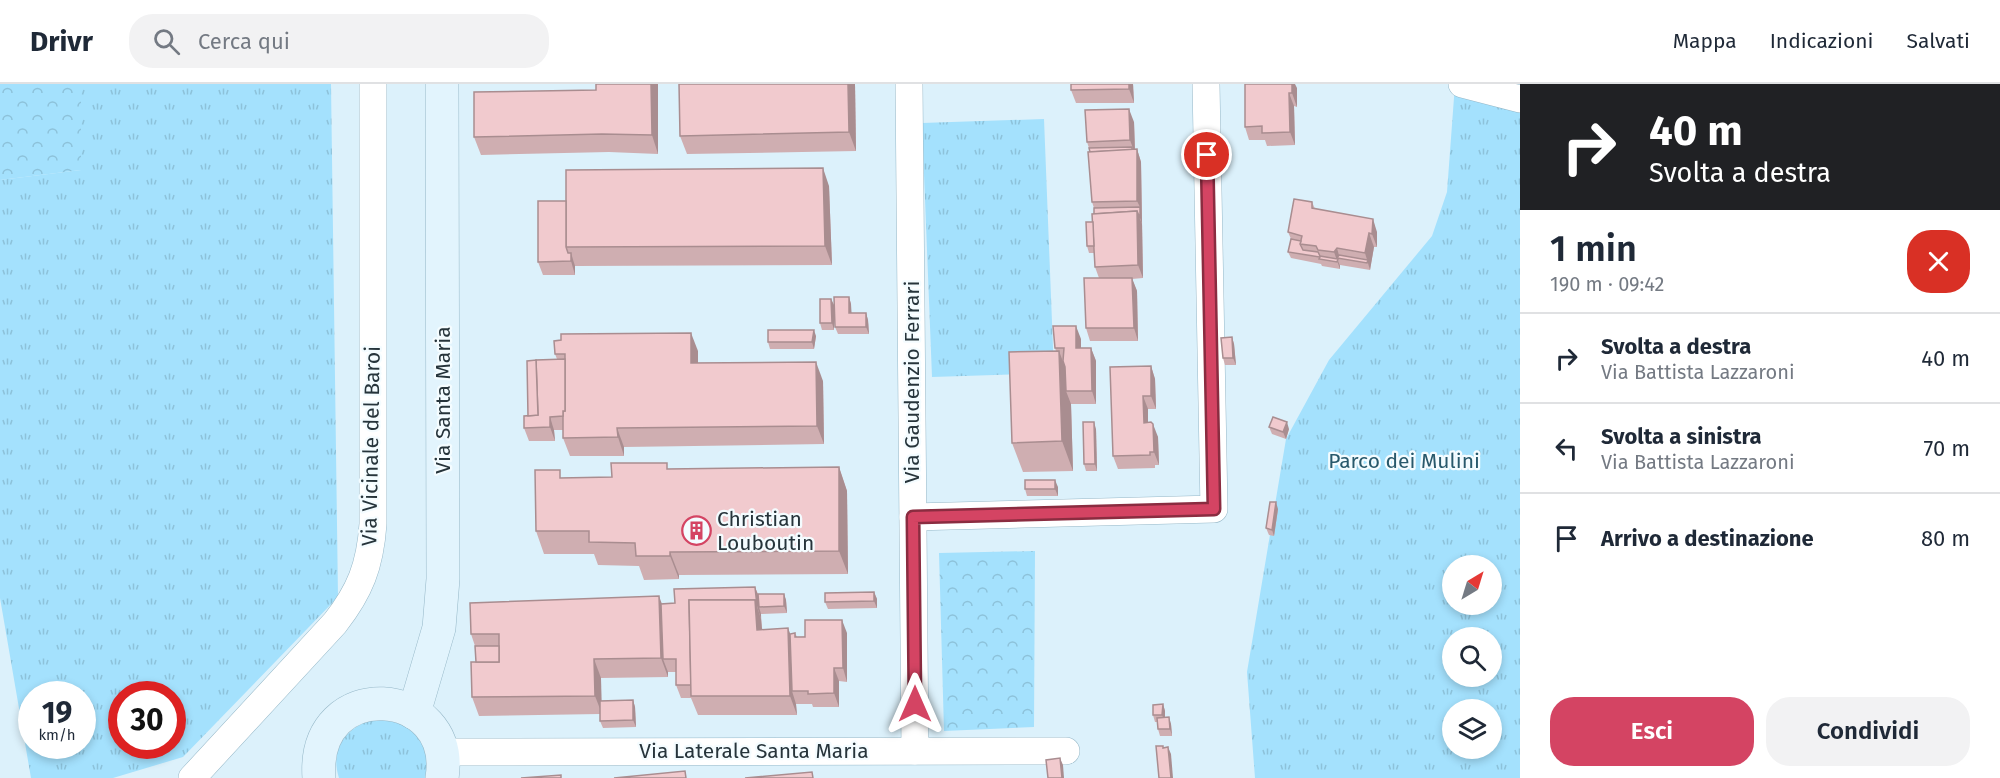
<!DOCTYPE html>
<html lang="it">
<meta charset="utf-8">
<style>
:root{--surface:#fff;--page:#f2f2f3;--text:#1f2937;--muted:#747a83;--line:#e0e1e3;--accent:#d44463}
body{margin:0;font-family:"Fira Sans",sans-serif;background:var(--page);color:var(--text);height:100vh;display:flex;flex-direction:column;font-size:22px;white-space:nowrap}
*{box-sizing:border-box;margin:0}
p{font-size:20px;color:var(--muted)}
.icon{flex:none;width:33px;height:33px;fill:none;stroke:currentColor;stroke-width:2;stroke-linecap:round;stroke-linejoin:round}
.map{position:relative;flex:1;overflow:hidden}
.sheet{display:flex;flex-direction:column;background:var(--surface);width:480px}
.sheet>*{flex:none}
.top-card{background:#202124;color:#fff;overflow:hidden}
.needle{width:39px;rotate:38deg}
.controls{position:absolute;left:1442px;top:471px;display:grid;gap:12px}
.controls a{display:grid;place-items:center;width:60px;height:60px;border-radius:50%;background:var(--surface);box-shadow:0 3px 9px #0003;font-size:30px}
.speed{position:absolute;left:18px;top:597px;display:flex;gap:12px;font-size:30px;font-weight:700;text-align:center}
.speed>*{display:grid;place-content:center;width:78px;height:78px;border-radius:50%;background:var(--surface);box-shadow:0 3px 9px #0003;line-height:1}
.speed small{font-size:15px;font-weight:400}
.speed .limit{border:9px solid #d22;background:#fff;color:#111}
.pin{position:absolute;display:grid;place-items:center;width:51px;height:51px;color:#fff;margin:-26px;border:3px solid #fff;border-radius:50%;box-shadow:0 2px 6px #0007}
.me{position:absolute;width:66px;margin:-33px;rotate:0deg;stroke-linejoin:round;filter:drop-shadow(0 0 4px #0008)}
.turn{display:flex;align-items:center;gap:21px;height:126px;padding:0 30px;font-size:27px}
.turn .icon{width:78px;height:78px;stroke-width:2.5}
.turn b{display:block;font-size:42px;line-height:51px}
.round{display:grid;place-items:center;flex:none;width:63px;height:63px;border-radius:24px;background:var(--page)}
.summary{display:flex;align-items:center;justify-content:space-between;height:102px;padding:0 30px}
h1{font-size:36px;font-weight:600;line-height:45px}
.button{display:flex;gap:12px;margin-top:auto;padding:12px 30px}
.button a{flex:1;height:69px;border-radius:24px;background:var(--accent);color:#fff;font-size:24px;font-weight:600;line-height:69px;text-align:center}
.button a+a{background:var(--page);color:var(--text)}
ul{padding:0;list-style:none}
li{display:flex;align-items:center;gap:18px;height:90px;padding:0 30px;border-top:2px solid var(--line)}
li div{flex:1}
li b{display:block;font-size:22px}
li em{font-style:normal}
header{display:flex;align-items:center;gap:36px;box-sizing:border-box;height:84px;padding:0 30px;background:var(--surface);border-bottom:2px solid var(--line)}
header strong{font-size:28px}
nav{display:flex;gap:33px;margin-inline-start:auto;font-size:21px}
.search{width:420px;height:54px;background:var(--page);display:flex;align-items:center;gap:15px;box-sizing:border-box;padding:0 21px;border-radius:24px;color:var(--muted);font-size:22px}
main{display:flex;flex:1;min-height:0}
.map>svg:first-child{display:block}
.grass{fill:url(#grass-tufts);fill-rule:evenodd}
.forest{fill:url(#forest-crowns)}
.lines{fill:none;stroke-linecap:round;stroke-linejoin:round}
.street-casing{stroke:#96b8c8;stroke-width:28}
.secondary-casing{stroke:#96b8c8;stroke-width:34}
.street{stroke:#fff;stroke-width:27}
.secondary{stroke:#e2f4fd;stroke-width:33}
.wall{fill:#cfaeb1}
.shaded-wall{fill:#a98d90}
.building{fill:#f1cace;stroke:#a98d90;stroke-width:1.5}
.route-casing{stroke:#8a2c40;stroke-width:15}
.route{stroke:#d44463;stroke-width:10}
.labels{text-anchor:middle;dominant-baseline:central;stroke-width:4.5;stroke-linejoin:round;paint-order:stroke}
.street-label{font-size:21px;fill:#26343b;stroke:#f4fcff}
.park-label{font-size:21px;fill:#28596c;stroke:#f4fcff}
.poi-label{font-size:21px;fill:#26343b;stroke:#f4fcff;text-anchor:start}
</style>
<header>
<strong>Drivr</strong>
<div class="search"><svg class="icon" aria-label="search" viewBox="0 0 24 24"><circle cx="10" cy="10" r="6"/><path d="M15 15l6 6"/></svg>Cerca qui</div>
<nav><a>Mappa</a><a>Indicazioni</a><a>Salvati</a></nav>
</header>
<main>
<div class="map">
<svg width="1520" height="694" viewBox="0 0 1520 694">
<defs>
<pattern id="grass-tufts" width="24" height="20" patternUnits="userSpaceOnUse" patternTransform="scale(1.5)"><rect width="24" height="20" fill="#a4e1fd"/><path d="M3 7l-1-3M5 7V3M7 7l1-3M15 17l-1-3M17 17v-4M19 17l1-3" fill="none" stroke="#8dc2da"/></pattern>
<pattern id="forest-crowns" width="20" height="18" patternUnits="userSpaceOnUse" patternTransform="scale(1.5)"><rect width="20" height="18" fill="#a4e1fd"/><path d="M2 6a3 3 0 1 1 6 0M12 15a3 3 0 1 1 6 0" fill="none" stroke="#8dc2da"/></pattern>
</defs>
<rect width="100%" height="100%" fill="#dcf1fb"/>
<g class="grass">
<path d="M 81,0 L 331,0 L 338,513 L 183,673 L 113,694 L 31,694 L 0,514 L 0,96 L 81,86 ZM 32,610 L 82,610 L 82,662 L 32,662 ZM 122,610 L 172,610 L 172,662 L 122,662 Z"/>
<path d="M 1455,0 L 1520,8 L 1520,694 L 1255,694 L 1247,588 L 1286,355 L 1329,276 L 1432,152 L 1447,108 ZM 1452,482 L 1491,482 L 1491,520 L 1452,520 ZM 1452,554 L 1491,554 L 1491,592 L 1452,592 ZM 1452,626 L 1491,626 L 1491,664 L 1452,664 Z"/>
<path d="M 1044,35 L 1054,289 L 932,293 L 922,39 Z"/>
<path d="M 382,633 L 409,642 L 427,666 L 426,694 L 339,694 C 328,661 351,639 382,633 Z"/>
</g>
<g class="forest">
<path d="M 0,0 L 81,0 L 81,86 L 0,96 Z"/>
<path d="M 1035,467 L 1034,643 L 944,647 L 939,469 Z"/>
</g>
<g class="lines">
<defs>
<g id="street">
<path d="M 909,0 L 915,667"/>
<path d="M 1462,0 L 1520,15"/>
<path d="M 913,433 L 1214,425 L 1206,0"/>
<path d="M 442,668 L 1066,667"/>
<path d="M 192,694 L 335,539 C 360,507 370,482 373,440 L 373,0"/>
</g>
<g id="secondary">
<path d="M 414,629 L 439,544 L 443,495 L 442,0"/>
<path d="M 319,694 C 311,589 457,601 442,694"/>
</g>
</defs>
<use href="#street" class="street-casing"/>
<use href="#secondary" class="secondary-casing"/>
<use href="#street" class="street"/>
<use href="#secondary" class="secondary"/>
</g>
<g class="wall">
<path d="M 596,0 L 658,0 L 658,70 L 609,68 L 481,71 L 474,53 L 596,6 Z"/>
<path d="M 679,0 L 855,0 L 856,67 L 687,70 L 680,52 Z"/>
<path d="M 1071,0 L 1133,0 L 1134,19 L 1076,19 L 1071,6 Z"/>
<path d="M 1245,0 L 1297,4 L 1297,23 L 1294,22 L 1295,61 L 1267,62 L 1265,56 L 1249,56 L 1245,43 Z"/>
<path d="M 1134,38 L 1135,65 L 1137,65 L 1141,78 L 1143,194 L 1132,195 L 1137,207 L 1138,257 L 1090,257 L 1086,244 L 1099,194 L 1095,183 L 1094,169 L 1089,169 L 1087,162 L 1094,130 L 1094,124 L 1092,118 L 1089,64 L 1087,58 Z"/>
<path d="M 829,102 L 832,181 L 575,182 L 575,191 L 543,191 L 538,178 L 566,117 Z"/>
<path d="M 1312,118 L 1315,125 L 1377,148 L 1377,163 L 1374,163 L 1370,186 L 1340,181 L 1340,185 L 1322,182 L 1321,180 L 1291,174 L 1288,168 L 1291,155 L 1288,148 Z"/>
<path d="M 849,213 L 851,220 L 851,229 L 866,229 L 868,236 L 869,250 L 838,250 L 835,243 Z"/>
<path d="M 831,215 L 834,221 L 834,246 L 822,246 L 820,239 Z"/>
<path d="M 816,252 L 814,265 L 770,265 L 768,258 Z"/>
<path d="M 1232,253 L 1234,260 L 1236,281 L 1225,281 L 1223,274 Z"/>
<path d="M 1081,255 L 1081,264 L 1091,264 L 1096,277 L 1096,320 L 1071,320 L 1073,387 L 1023,388 L 1012,359 L 1056,267 L 1055,264 Z"/>
<path d="M 698,267 L 698,279 L 823,297 L 824,360 L 624,363 L 624,372 L 570,372 L 563,354 L 563,346 L 554,346 L 555,357 L 529,357 L 524,344 L 528,332 L 557,275 L 555,270 Z"/>
<path d="M 1151,282 L 1155,295 L 1156,325 L 1148,325 L 1148,338 L 1158,353 L 1159,381 L 1155,381 L 1155,384 L 1118,385 L 1113,372 Z"/>
<path d="M 1269,343 L 1289,345 L 1286,355 L 1272,350 Z"/>
<path d="M 1096,345 L 1097,387 L 1086,387 L 1084,380 Z"/>
<path d="M 839,383 L 847,407 L 848,490 L 679,491 L 679,495 L 644,496 L 639,482 L 598,481 L 594,470 L 544,470 L 536,447 L 563,394 L 612,393 L 669,385 Z"/>
<path d="M 1058,403 L 1058,412 L 1027,412 L 1025,405 Z"/>
<path d="M 1278,425 L 1274,452 L 1269,451 L 1266,444 Z"/>
<path d="M 755,503 L 758,510 L 784,510 L 786,516 L 787,529 L 761,530 L 762,546 L 788,544 L 790,550 L 795,549 L 797,553 L 847,549 L 847,598 L 839,597 L 839,623 L 813,623 L 812,620 L 796,620 L 797,631 L 698,631 L 691,614 L 681,614 L 676,601 L 676,588 L 668,588 L 668,593 L 601,594 L 601,617 L 633,616 L 635,623 L 636,643 L 603,644 L 600,637 L 600,630 L 479,632 L 472,613 L 476,578 L 475,562 L 471,550 L 662,520 L 675,519 Z"/>
<path d="M 874,508 L 877,515 L 877,524 L 828,525 L 825,518 Z"/>
<path d="M 1163,620 L 1165,627 L 1165,634 L 1171,640 L 1172,652 L 1160,652 L 1158,645 L 1157,638 L 1155,638 L 1153,631 Z"/>
</g>
<g class="shaded-wall">
<path d="M 651,0 L 658,0 L 658,70 L 652,51 Z"/>
<path d="M 848,0 L 855,0 L 856,67 L 849,48 Z"/>
<path d="M 1129,0 L 1133,0 L 1134,19 L 1129,5 Z"/>
<path d="M 1292,0 L 1295,0 L 1297,4 L 1297,23 L 1292,9 Z"/>
<path d="M 1289,9 L 1294,22 L 1295,61 L 1290,48 Z"/>
<path d="M 1129,25 L 1134,38 L 1135,70 L 1130,56 Z"/>
<path d="M 1137,65 L 1141,78 L 1142,140 L 1140,134 L 1140,123 L 1137,117 Z"/>
<path d="M 823,84 L 829,102 L 832,181 L 825,162 Z"/>
<path d="M 1137,127 L 1142,140 L 1143,194 L 1138,181 Z"/>
<path d="M 1373,135 L 1377,148 L 1377,163 L 1372,150 Z"/>
<path d="M 1369,149 L 1374,163 L 1370,186 L 1365,169 Z"/>
<path d="M 1337,164 L 1340,175 L 1337,174 L 1340,182 L 1340,185 L 1334,168 Z"/>
<path d="M 571,169 L 575,182 L 575,191 L 571,177 Z"/>
<path d="M 1132,194 L 1137,207 L 1138,257 L 1134,244 Z"/>
<path d="M 849,213 L 851,220 L 852,236 L 849,229 Z"/>
<path d="M 831,215 L 834,221 L 834,246 L 832,239 Z"/>
<path d="M 866,229 L 868,236 L 869,250 L 866,243 Z"/>
<path d="M 1076,242 L 1081,255 L 1081,278 L 1076,264 Z"/>
<path d="M 814,246 L 816,252 L 814,265 L 812,258 Z"/>
<path d="M 691,249 L 698,267 L 698,298 L 691,279 Z"/>
<path d="M 1232,253 L 1234,260 L 1236,281 L 1233,274 Z"/>
<path d="M 1091,264 L 1096,277 L 1096,320 L 1092,307 Z"/>
<path d="M 1059,267 L 1070,296 L 1066,307 L 1071,320 L 1073,387 L 1062,357 Z"/>
<path d="M 816,278 L 823,297 L 824,360 L 817,342 Z"/>
<path d="M 1151,282 L 1155,295 L 1156,325 L 1151,312 Z"/>
<path d="M 1143,312 L 1148,325 L 1148,352 L 1144,339 Z"/>
<path d="M 550,333 L 554,346 L 555,357 L 550,343 Z"/>
<path d="M 1094,338 L 1096,345 L 1097,387 L 1095,380 Z"/>
<path d="M 1287,338 L 1289,345 L 1286,355 L 1283,348 Z"/>
<path d="M 1153,340 L 1158,353 L 1159,381 L 1154,368 Z"/>
<path d="M 617,344 L 624,363 L 624,372 L 618,353 Z"/>
<path d="M 839,383 L 847,407 L 848,490 L 839,467 Z"/>
<path d="M 1055,396 L 1058,403 L 1058,412 L 1055,405 Z"/>
<path d="M 1276,418 L 1278,425 L 1274,452 L 1272,446 Z"/>
<path d="M 670,468 L 679,491 L 679,495 L 670,472 Z"/>
<path d="M 755,503 L 760,517 L 759,523 L 761,530 L 761,535 L 757,522 Z"/>
<path d="M 874,508 L 877,515 L 877,524 L 874,517 Z"/>
<path d="M 784,510 L 786,516 L 787,529 L 784,522 Z"/>
<path d="M 659,512 L 666,531 L 663,575 L 668,588 L 668,593 L 661,574 Z"/>
<path d="M 755,516 L 761,535 L 764,565 L 757,546 Z"/>
<path d="M 842,536 L 847,549 L 847,598 L 843,584 Z"/>
<path d="M 788,544 L 795,563 L 792,607 L 796,620 L 797,631 L 790,612 Z"/>
<path d="M 594,575 L 601,594 L 602,630 L 595,612 Z"/>
<path d="M 834,584 L 839,597 L 839,623 L 834,609 Z"/>
<path d="M 633,616 L 635,623 L 636,643 L 633,636 Z"/>
<path d="M 1163,620 L 1165,627 L 1165,638 L 1162,631 Z"/>
<path d="M 1169,633 L 1171,640 L 1172,652 L 1170,645 Z"/>
<path d="M 1168,663 L 1171,670 L 1173,694 L 1171,694 Z"/>
<path d="M 1060,674 L 1063,681 L 1064,694 L 1062,694 Z"/>
</g>
<g class="building">
<path d="M 596,0 L 651,0 L 652,51 L 602,50 L 474,53 L 474,8 L 596,6 Z"/>
<path d="M 679,0 L 848,0 L 849,48 L 680,52 Z"/>
<path d="M 1071,0 L 1129,0 L 1129,5 L 1071,6 Z"/>
<path d="M 1245,0 L 1292,0 L 1292,9 L 1289,9 L 1290,48 L 1262,49 L 1262,42 L 1245,43 Z"/>
<path d="M 1129,25 L 1130,56 L 1087,58 L 1085,26 Z"/>
<path d="M 1132,63 L 1132,66 L 1090,68 L 1089,64 Z"/>
<path d="M 1137,65 L 1137,117 L 1092,118 L 1088,68 Z"/>
<path d="M 823,84 L 825,162 L 566,163 L 566,86 Z"/>
<path d="M 1294,115 L 1312,118 L 1312,124 L 1373,135 L 1372,150 L 1369,149 L 1365,169 L 1337,164 L 1334,168 L 1318,166 L 1316,162 L 1300,160 L 1302,152 L 1288,148 Z"/>
<path d="M 538,117 L 566,117 L 566,163 L 568,169 L 571,169 L 571,177 L 538,178 Z"/>
<path d="M 1140,123 L 1140,134 L 1137,127 L 1094,130 L 1094,124 Z"/>
<path d="M 1137,127 L 1138,181 L 1095,183 L 1092,130 Z"/>
<path d="M 1086,138 L 1093,138 L 1094,162 L 1087,162 Z"/>
<path d="M 1291,155 L 1301,157 L 1300,160 L 1303,166 L 1318,168 L 1320,172 L 1338,175 L 1337,178 L 1319,175 L 1320,173 L 1288,168 Z"/>
<path d="M 1339,171 L 1368,176 L 1367,179 L 1337,174 Z"/>
<path d="M 1084,194 L 1132,194 L 1134,244 L 1086,244 Z"/>
<path d="M 834,213 L 849,213 L 849,229 L 866,229 L 866,243 L 835,243 Z"/>
<path d="M 820,215 L 831,215 L 832,239 L 820,239 Z"/>
<path d="M 1053,242 L 1076,242 L 1076,264 L 1091,264 L 1092,307 L 1066,307 L 1065,283 L 1063,277 L 1064,264 L 1055,264 Z"/>
<path d="M 768,246 L 814,246 L 812,258 L 768,258 Z"/>
<path d="M 691,249 L 691,279 L 816,278 L 817,342 L 617,344 L 618,353 L 563,354 L 563,327 L 565,327 L 565,270 L 555,270 L 554,257 L 561,256 L 561,250 Z"/>
<path d="M 1232,253 L 1233,274 L 1223,274 L 1221,254 Z"/>
<path d="M 1059,267 L 1062,357 L 1012,359 L 1009,268 Z"/>
<path d="M 565,275 L 565,327 L 563,327 L 563,332 L 550,333 L 550,343 L 524,344 L 524,332 L 538,331 L 536,276 Z"/>
<path d="M 536,276 L 538,331 L 528,332 L 527,277 Z"/>
<path d="M 1151,282 L 1151,312 L 1143,312 L 1144,339 L 1151,338 L 1153,340 L 1154,368 L 1150,368 L 1150,371 L 1113,372 L 1110,283 Z"/>
<path d="M 1273,333 L 1287,338 L 1283,348 L 1269,343 Z"/>
<path d="M 1083,338 L 1094,338 L 1095,380 L 1084,380 Z"/>
<path d="M 611,379 L 667,379 L 667,385 L 839,383 L 839,467 L 670,468 L 670,472 L 636,472 L 635,459 L 589,458 L 589,447 L 536,447 L 535,386 L 560,386 L 560,394 L 612,393 Z"/>
<rect x="1025" y="396" width="30" height="9"/>
<path d="M 1270,418 L 1276,418 L 1272,446 L 1266,444 Z"/>
<path d="M 755,503 L 757,522 L 755,516 L 689,516 L 691,601 L 676,601 L 676,575 L 663,575 L 661,520 L 675,519 L 674,505 Z"/>
<path d="M 874,508 L 874,517 L 825,518 L 825,509 Z"/>
<path d="M 758,510 L 784,510 L 784,522 L 759,523 Z"/>
<path d="M 659,512 L 661,574 L 594,575 L 595,612 L 472,613 L 471,578 L 499,578 L 499,550 L 471,550 L 470,519 Z"/>
<path d="M 689,516 L 755,516 L 757,546 L 788,544 L 790,612 L 691,612 Z"/>
<path d="M 805,536 L 842,536 L 843,584 L 834,584 L 834,609 L 808,610 L 808,607 L 792,607 L 790,550 L 795,549 L 795,553 L 805,553 Z"/>
<path d="M 475,562 L 499,562 L 499,578 L 476,578 Z"/>
<path d="M 633,616 L 633,636 L 600,637 L 600,617 Z"/>
<path d="M 1163,620 L 1162,631 L 1153,631 L 1153,621 Z"/>
<path d="M 1169,633 L 1170,645 L 1158,645 L 1157,634 Z"/>
<path d="M 1156,662 L 1163,662 L 1163,664 L 1168,663 L 1171,694 L 1159,694 Z"/>
<path d="M 1060,674 L 1062,694 L 1048,694 L 1046,676 Z"/>
<path d="M 685,687 L 686,694 L 614,694 Z"/>
<path d="M 812,688 L 813,694 L 745,694 Z"/>
<path d="M 561,691 L 561,694 L 521,694 Z"/>
</g>
<g class="lines">
<defs>
<path id="route" d="M 915,620 L 913,433 L 1214,425 L 1207,71"/>
</defs>
<use href="#route" class="route-casing"/>
<use href="#route" class="route"/>
</g>
<defs>
<symbol id="building-ring" viewBox="-11 -11 22 22"><circle r="9.5" fill="#f4fcff" stroke="#d44463" stroke-width="1.5"/><path d="M-4-6H4V6H1V3H-1V6H-4ZM-2.5-4.3h1.7v1.8h-1.7ZM.8-4.3h1.7v1.8H.8ZM-2.5-1h1.7V.8h-1.7ZM.8-1h1.7V.8H.8Z" fill="#d44463"/></symbol>
</defs>
<g fill-rule="evenodd">
<use href="#building-ring" x="680" y="430" width="33" height="33"/>
</g>
<g class="labels">
<g class="street-label">
<text transform="translate(912 298) rotate(-90)">Via Gaudenzio Ferrari</text>
<text transform="translate(443 316) rotate(-90)">Via Santa Maria</text>
<text transform="translate(371 362) rotate(-89)">Via Vicinale del Baroi</text>
<text x="754" y="667">Via Laterale Santa Maria</text>
</g>
<g class="park-label">
<text x="1404" y="377">Parco dei Mulini</text>
</g>
<g class="poi-label">
<text x="717" y="435">Christian<tspan x="717" dy="24">Louboutin</tspan></text>
</g>
</g>
</svg>
<div class="controls">
<a><svg class="needle" viewBox="-14 -14 28 28"><path d="M0-13l5 13h-10z" fill="#e53935"/><path d="M0 13l5-13h-10z" fill="#747a83"/></svg></a>
<a><svg class="icon" aria-label="search" viewBox="0 0 24 24"><circle cx="10" cy="10" r="6"/><path d="M15 15l6 6"/></svg></a>
<a><svg class="icon" aria-label="layers" viewBox="0 0 24 24"><path d="M12 4l9 5-9 5-9-5zM3 14l9 5 9-5"/></svg></a>
</div>
<div class="speed"><div>19<small>km/h</small></div><div class="limit">30</div></div>
<div class="pin" style="left:1207px;top:71px;background:#d93025"><svg class="icon" aria-label="arrive" viewBox="0 0 24 24"><path d="M6 21V4h12l-3 4 3 4H6"/></svg></div>
<svg class="me" style="left:915px;top:620px" viewBox="-20 -20 40 40"><path d="M0-17L14 15 0 8-14 15z" fill="#d44463" stroke="#fff" stroke-width="4"/></svg>
</div>
<section class="sheet">
<div class="top-card">
<div class="turn"><svg class="icon" aria-label="right" viewBox="0 0 24 24"><path d="M7 20v-9h11M14 6l5 5-5 5"/></svg><div><b>40 m</b>Svolta a destra</div></div>
</div>
<div class="summary"><div><h1>1 min</h1><p>190 m · 09:42</p></div><a class="round" style="background:#d93025;color:#fff"><svg class="icon" aria-label="close" viewBox="0 0 24 24"><path d="M6 6l12 12M18 6L6 18"/></svg></a></div>
<ul>
<li><svg class="icon" aria-label="right" viewBox="0 0 24 24"><path d="M7 20v-9h11M14 6l5 5-5 5"/></svg><div><b>Svolta a destra</b><p>Via Battista Lazzaroni</p></div><em>40 m</em></li>
<li><svg class="icon" aria-label="left" viewBox="0 0 24 24"><path d="M17 20v-9H6M10 6l-5 5 5 5"/></svg><div><b>Svolta a sinistra</b><p>Via Battista Lazzaroni</p></div><em>70 m</em></li>
<li><svg class="icon" aria-label="arrive" viewBox="0 0 24 24"><path d="M6 21V4h12l-3 4 3 4H6"/></svg><div><b>Arrivo a destinazione</b></div><em>80 m</em></li>
</ul>
<div class="button"><a>Esci</a><a>Condividi</a></div>
</section>
</main>
